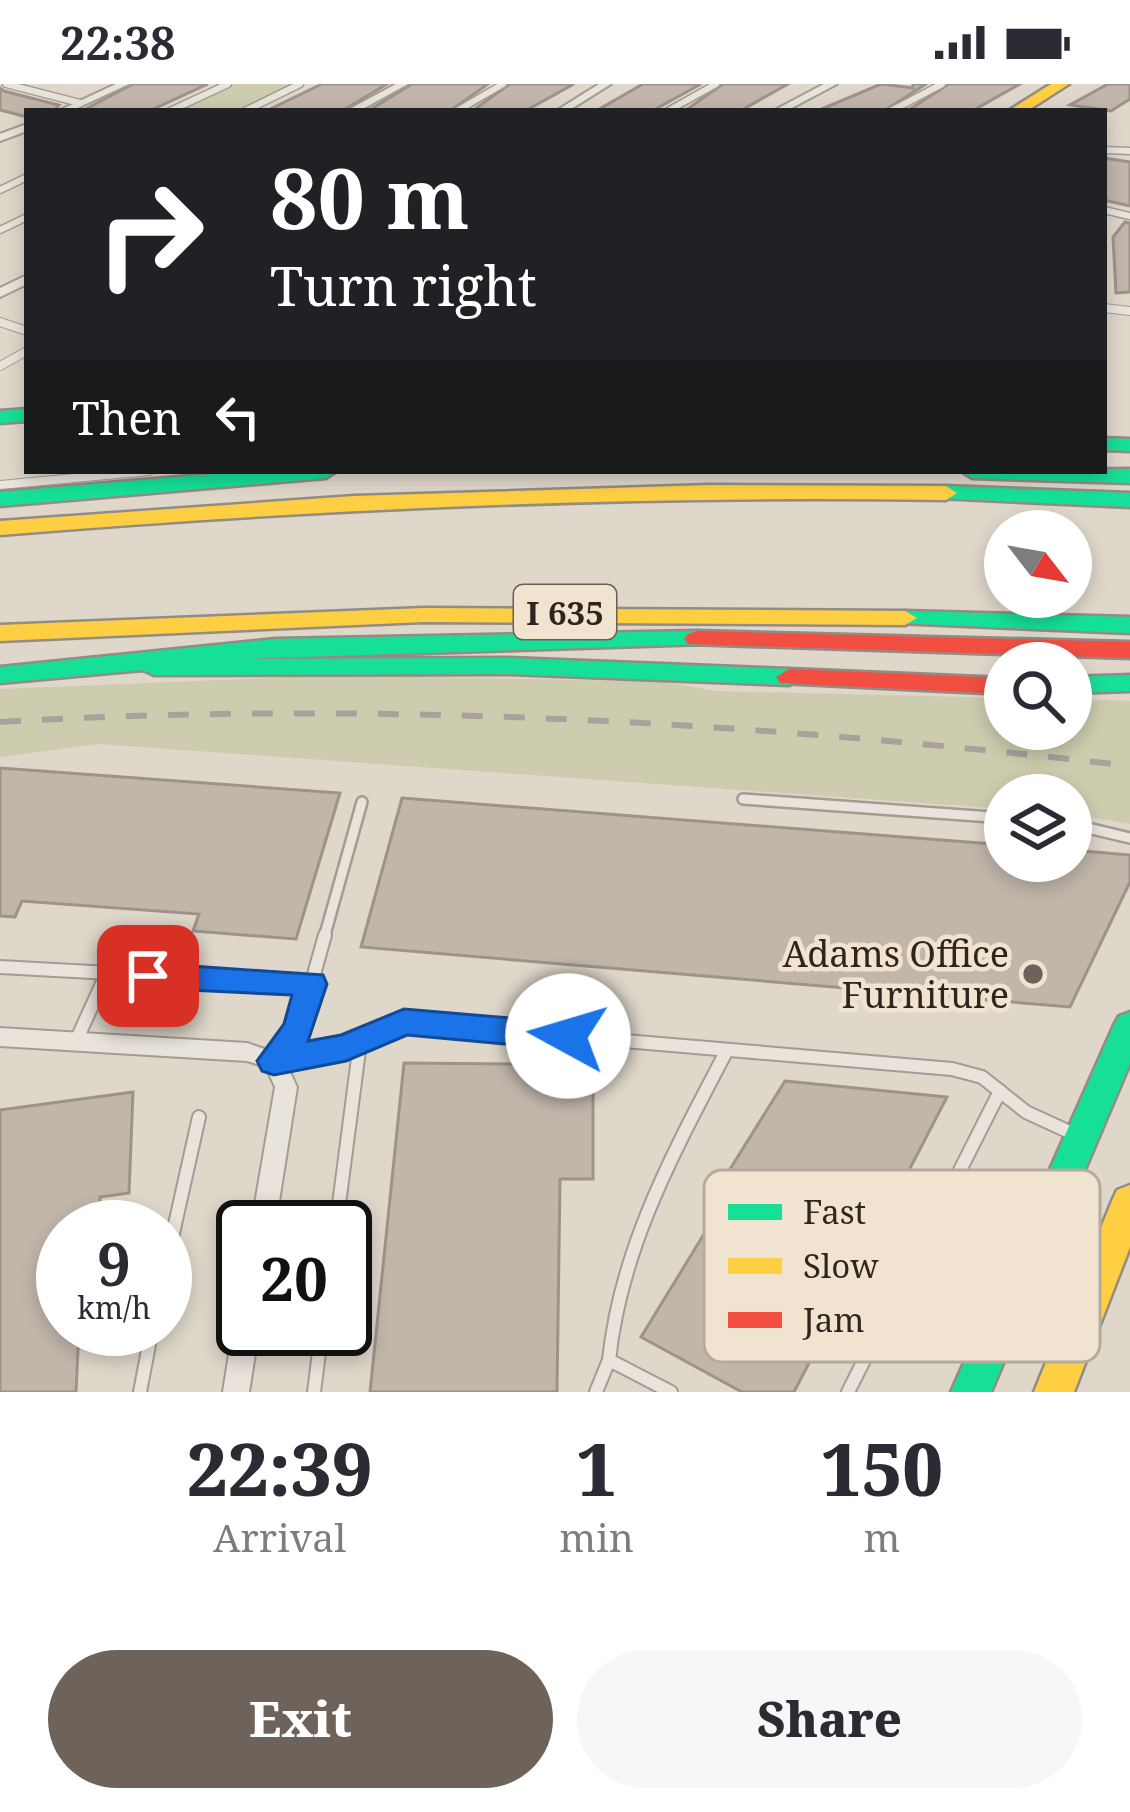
<!DOCTYPE html>
<style>
:root{--surface:#fff;--page:#f7f7f7;--text:#2b2b33;--muted:#7c7c81;--accent:#6d635a}
body{margin:0;font-family:"Noto Serif",serif;background:var(--page);color:var(--text);height:100vh;display:flex;flex-direction:column;font-size:45px;white-space:nowrap}
*{box-sizing:border-box;margin:0}
p{font-size:39px;color:var(--muted)}
.icon{flex:none;width:66px;height:66px;fill:none;stroke:currentColor;stroke-width:2;stroke-linecap:round;stroke-linejoin:round}
.map{position:relative;height:1308px;overflow:hidden}
.sheet{display:flex;flex-direction:column;background:var(--surface);flex:1}
.sheet>*{flex:none}
.top-card{position:absolute;left:24px;top:24px;width:1083px;height:366px;border-radius:0px;box-shadow:0 6px 18px #0003;background:#202124;color:#fff;overflow:hidden}
.needle{width:78px;rotate:121deg}
.fabs{position:absolute;left:984px;top:426px;display:grid;gap:24px}
.fabs a{display:grid;place-items:center;width:108px;height:108px;border-radius:50%;background:var(--surface);box-shadow:0 6px 18px #0003;font-size:60px}
.speed{position:absolute;left:36px;top:1116px;display:flex;gap:24px;font-size:60px;font-weight:700;text-align:center}
.speed>*{display:grid;place-content:center;width:156px;height:156px;border-radius:50%;background:var(--surface);box-shadow:0 6px 18px #0003;line-height:1}
.speed small{font-size:30px;font-weight:400}
.speed .limit{border:6px solid #111;border-radius:18px;background:#fff;color:#111}
.pin{position:absolute;display:grid;place-items:center;width:102px;height:102px;color:#fff;margin:-51px;border-radius:24px;box-shadow:0 6px 18px #0006}
.me{position:absolute;width:132px;margin:-66px;rotate:276deg;stroke-linejoin:round;filter:drop-shadow(0 0 9px #0008)}
.turn{display:flex;align-items:center;gap:42px;height:252px;padding:0 48px;font-size:54px}
.turn .icon{width:156px;height:156px;stroke-width:2.5}
.turn b{display:block;font-size:84px;line-height:102px}
.then{display:flex;align-items:center;height:114px;padding:0 48px;background:#0003;gap:24px;font-size:45px}
.eta{display:flex;justify-content:space-evenly;align-items:center;height:204px;text-align:center}
.eta b{font-size:72px;font-weight:800;line-height:84px}
.cta{display:flex;gap:24px;margin-top:auto;padding:24px 48px}
.cta a{flex:1;height:138px;border-radius:72px;background:var(--accent);color:#fff;font-size:48px;font-weight:800;line-height:138px;text-align:center}
.cta a+a{background:var(--page);color:var(--text)}
.status{display:flex;justify-content:space-between;align-items:center;height:84px;padding:0 60px;background:var(--surface);direction:ltr}
.status svg{height:33px;fill:currentColor}
.map>svg:first-child{display:block}
.green{fill:#ceccae}
.building{fill:#c2b6ab;stroke:#9e938a;stroke-width:3}
.lines{fill:none;stroke-linecap:round;stroke-linejoin:round}
.lane-far3-casing{stroke:#a49c93;stroke-width:9}
.lane-far2-casing{stroke:#a49c93;stroke-width:10}
.lane-far1-casing{stroke:#a49c93;stroke-width:14}
.lane-casing{stroke:#a49c93;stroke-width:16}
.street-casing{stroke:#a49c93;stroke-width:4}
.fast-casing{stroke:#938c84;stroke-width:5}
.slow-casing{stroke:#938c84;stroke-width:5}
.jam-casing{stroke:#938c84;stroke-width:5}
.lane-far3{stroke:#e8e3db;stroke-width:6}
.lane-far2{stroke:#e8e3db;stroke-width:8}
.lane-far1{stroke:#e8e3db;stroke-width:9}
.lane{stroke:#e8e3db;stroke-width:12}
.street{fill:#e8e3db;fill-rule:evenodd}
.fast{fill:#16e098;fill-rule:evenodd}
.slow{fill:#ffcf43;fill-rule:evenodd}
.jam{fill:#f24e42;fill-rule:evenodd}
.rail{stroke:#a7a29b;stroke-width:6;stroke-dasharray:21 21;stroke-linecap:butt}
.route{fill:#1a73e8;stroke:#114b97;stroke-width:3}
.poi-dot{fill:#6d635a;stroke:#f0e4d0;stroke-width:4.5}
.labels{text-anchor:middle;dominant-baseline:central;stroke-width:9;stroke-linejoin:round;paint-order:stroke}
.shield{fill:#f0e4d0;stroke:#6a5e53;stroke-width:3}
.shield-label{font-size:33px;font-weight:bold;fill:#30251e}
.poi-label{font-size:36px;fill:#30251e;stroke:#f0e4d0;text-anchor:end}
.key{fill:#f0e4d0;stroke:#b6ab9b;stroke-width:3}
.key-label{font-size:33px;fill:#30251e}
</style>
<div class="status"><b>22:38</b><svg viewBox="0 0 49 12"><path d="M0 12V9h3v3zM5 12V6h3v6zM10 12V3h3v9zM15 12V0h3v12zM26 1h20v11H26zM47 4h2v5h-2z"/></svg></div>
<div class="map">
<svg width="1130" height="1308" viewBox="0 0 1130 1308">
<rect width="100%" height="100%" fill="#dfd7ca"/>
<g class="green">
<path d="M 229,0 L 304,0 L 248,27 L 171,27 Z"/>
<path d="M 340,591 L 665,598 L 716,607 L 1005,614 L 1005,645 L 1071,645 L 1071,615 L 1130,617 L 1130,740 L 1071,730 L 1071,711 L 1005,711 L 1005,725 L 99,660 L 0,673 L 0,605 Z"/>
</g>
<g class="building">
<path d="M 133,0 L 208,0 L 149,27 L 82,27 Z"/>
<path d="M 322,0 L 387,0 L 342,27 L 266,27 Z"/>
<path d="M 412,0 L 488,0 L 450,27 L 368,27 Z"/>
<path d="M 510,0 L 574,0 L 525,27 L 475,25 Z"/>
<path d="M 643,0 L 701,0 L 652,27 L 596,27 Z"/>
<path d="M 723,0 L 788,0 L 740,27 L 686,26 Z"/>
<path d="M 881,0 L 913,4 L 913,0 L 926,0 L 884,27 L 817,27 Z"/>
<path d="M 949,0 L 1020,0 L 972,27 L 907,27 Z"/>
<path d="M 1108,0 L 1130,0 L 1130,15 L 1111,27 L 1070,21 Z"/>
<path d="M 0,4 L 4,7 L 59,21 L 54,27 L 27,27 L 27,33 L 0,26 Z"/>
<path d="M 1104,74 L 1130,78 L 1130,122 L 1104,116 Z"/>
<path d="M 1125,138 L 1130,139 L 1130,208 L 1116,209 L 1113,153 Z"/>
<path d="M 0,684 L 340,709 L 296,855 L 193,847 L 199,830 L 22,817 L 15,833 L 0,832 Z"/>
<path d="M 402,714 L 1005,761 L 1005,777 L 1071,777 L 1071,766 L 1130,771 L 1130,798 L 1070,923 L 361,863 Z"/>
<path d="M 404,979 L 593,981 L 593,1095 L 560,1095 L 557,1308 L 370,1308 Z"/>
<path d="M 785,997 L 947,1013 L 794,1308 L 742,1308 L 641,1253 L 723,1119 L 712,1114 Z"/>
<path d="M 133,1008 L 129,1109 L 100,1113 L 99,1143 L 63,1143 L 63,1245 L 79,1245 L 76,1308 L 0,1308 L 0,1026 Z"/>
</g>
<g class="lines">
<defs>
<g id="lane-far3">
<path d="M 6,0 L 80,19"/>
<path d="M 170,27 L 228,0"/>
<path d="M 245,27 L 300,0"/>
<path d="M 457,27 L 503,0"/>
<path d="M 668,27 L 716,0"/>
<path d="M 891,27 L 942,0"/>
<path d="M 1104,66 L 1130,67"/>
<path d="M 0,106 L 27,93"/>
<path d="M 1104,126 L 1130,132"/>
<path d="M 0,146 L 27,133"/>
</g>
<g id="lane-far2">
<path d="M 1104,224 L 1130,227"/>
<path d="M 0,238 L 27,247"/>
<path d="M 0,282 L 27,267"/>
<path d="M 0,401 L 149,387"/>
</g>
<g id="lane-far1">
<path d="M 743,715 L 1005,734"/>
<path d="M 1071,740 L 1130,754"/>
<path d="M 324,854 L 362,718"/>
</g>
<g id="lane">
<path d="M 0,883 L 311,900"/>
<path d="M 76,957 L 107,889"/>
<path d="M 274,977 L 299,944 L 325,851"/>
<path d="M 275,977 L 346,964 L 404,938 L 952,985 L 982,993 L 1026,1028 L 1076,1051"/>
<path d="M 336,1143 L 360,959"/>
<path d="M 165,1185 L 199,1033"/>
<path d="M 609,1276 C 621,1162 675,1066 727,966"/>
<path d="M 140,1308 L 152,1245"/>
<path d="M 314,1308 L 322,1245"/>
<path d="M 596,1308 L 609,1276 L 671,1308"/>
<path d="M 848,1308 L 1000,1007"/>
</g>
<g id="street">
<path d="M 116,0 L 129,0 L 71,27 L 58,27 Z"/>
<path d="M 396,0 L 408,0 L 359,27 L 346,27 Z"/>
<path d="M 599,0 L 611,0 L 568,27 L 556,27 Z"/>
<path d="M 824,0 L 837,0 L 786,27 L 773,27 Z"/>
<path d="M 27,40 L 27,47 L 0,57 L 0,50 Z"/>
<path d="M 27,191 L 27,200 L 0,213 L 0,204 Z"/>
<path d="M 0,944 L 247,959 L 282,971 L 297,1003 L 275,1143 L 251,1143 L 275,1003 L 266,983 L 247,977 L 0,962 Z"/>
<path d="M 243,1234 L 243,1245 L 259,1245 L 249,1308 L 223,1308 L 233,1245 L 237,1237 Z"/>
</g>
<g id="fast">
<path d="M 27,325 L 27,337 L 0,339 L 0,327 Z"/>
<path d="M 1104,354 L 1130,355 L 1130,367 L 1104,366 Z"/>
<path d="M 1130,385 L 1130,399 L 972,394 L 961,387 Z"/>
<path d="M 249,387 L 337,387 L 326,394 L 0,422 L 0,408 Z"/>
<path d="M 946,402 L 1130,409 L 1130,423 L 938,414 L 935,409 Z"/>
<path d="M 905,527 L 1130,533 L 1130,549 L 896,539 L 893,534 Z"/>
<path d="M 697,547 L 706,550 L 710,555 L 706,560 L 239,575 L 509,574 L 789,585 L 802,593 L 789,601 L 509,590 L 154,591 L 143,586 L 0,599 L 0,583 L 275,555 Z"/>
<path d="M 1130,591 L 1130,607 L 1071,609 L 1071,593 Z"/>
<path d="M 1130,928 L 1130,979 L 991,1308 L 951,1308 L 1114,941 L 1119,932 Z"/>
</g>
<g id="slow">
<path d="M 1051,0 L 1069,0 L 1027,27 L 1008,27 Z"/>
<path d="M 709,401 L 946,402 L 957,409 L 946,416 C 630,411 315,425 0,451 L 0,437 L 354,412 Z"/>
<path d="M 424,524 L 905,527 L 917,534 L 905,541 L 424,538 L 0,557 L 0,541 Z"/>
<path d="M 1130,1101 L 1130,1163 L 1074,1308 L 1034,1308 L 1112,1117 L 1117,1106 Z"/>
</g>
<g id="jam">
<path d="M 697,547 L 1130,558 L 1130,574 L 688,560 L 684,555 L 688,550 Z"/>
<path d="M 789,585 L 1005,594 L 1005,610 L 780,599 L 776,593 Z"/>
</g>
</defs>
<use href="#lane-far3" class="lane-far3-casing"/>
<use href="#lane-far2" class="lane-far2-casing"/>
<use href="#lane-far1" class="lane-far1-casing"/>
<use href="#lane" class="lane-casing"/>
<use href="#street" class="street-casing"/>
<use href="#fast" class="fast-casing"/>
<use href="#slow" class="slow-casing"/>
<use href="#jam" class="jam-casing"/>
<use href="#lane-far3" class="lane-far3"/>
<use href="#lane-far2" class="lane-far2"/>
<use href="#lane-far1" class="lane-far1"/>
<use href="#lane" class="lane"/>
<use href="#street" class="street"/>
<use href="#fast" class="fast"/>
<use href="#slow" class="slow"/>
<use href="#jam" class="jam"/>
<path class="rail" d="M 0,638 C 379,616 753,638 1130,682"/>
</g>
<path class="route" d="M 148,879 L 323,891 L 327,900 L 308,957 L 341,951 L 404,925 L 568,939 L 580,943 L 585,952 L 580,962 L 568,966 L 407,951 L 346,977 L 274,991 L 262,987 L 257,977 L 284,940 L 292,911 L 148,904 L 136,900 L 132,892 L 136,883 Z"/>
<circle class="poi-dot" cx="1033" cy="890" r="12"/>
<g class="labels">
<rect class="shield" x="514" y="501" width="102" height="54" rx="9"/>
<g class="shield-label">
<text x="565" y="528">I 635</text>
</g>
<g class="poi-label">
<text x="1009" y="869">Adams Office<tspan x="1009" dy="41">Furniture</tspan></text>
</g>
</g>
<rect x="704" y="1086" width="396" height="192" rx="18" class="key"/>
<rect x="728" y="1120" width="54" height="16" fill="#16e098"/>
<rect x="728" y="1174" width="54" height="16" fill="#ffcf43"/>
<rect x="728" y="1228" width="54" height="16" fill="#f24e42"/>
<g class="key-label">
<text x="803" y="1140">Fast</text>
<text x="803" y="1194">Slow</text>
<text x="803" y="1248">Jam</text>
</g>
</svg>
<div class="fabs">
<a><svg class="needle" viewBox="-14 -14 28 28"><path d="M0-13l5 13h-10z" fill="#e53935"/><path d="M0 13l5-13h-10z" fill="#7c7c81"/></svg></a>
<a><svg class="icon" aria-label="search" viewBox="0 0 24 24"><circle cx="10" cy="10" r="6"/><path d="M15 15l6 6"/></svg></a>
<a><svg class="icon" aria-label="layers" viewBox="0 0 24 24"><path d="M12 4l9 5-9 5-9-5zM3 14l9 5 9-5"/></svg></a>
</div>
<div class="speed"><div>9<small>km/h</small></div><div class="limit">20</div></div>
<div class="pin" style="left:148px;top:892px;background:#d93025"><svg class="icon" aria-label="arrive" viewBox="0 0 24 24"><path d="M6 21V4h12l-3 4 3 4H6"/></svg></div>
<svg class="me" style="left:568px;top:952px" viewBox="-20 -20 40 40"><circle r="19" fill="#fff"/><path d="M0-13L10 11 0 6-10 11z" fill="#1a73e8"/></svg>
<div class="top-card">
<div class="turn"><svg class="icon" aria-label="right" viewBox="0 0 24 24"><path d="M7 20v-9h11M14 6l5 5-5 5"/></svg><div><b>80 m</b>Turn right</div></div>
<div class="then">Then<svg class="icon" aria-label="left" viewBox="0 0 24 24"><path d="M17 20v-9H6M10 6l-5 5 5 5"/></svg></div>
</div>
</div>
<section class="sheet">
<div class="eta">
<div><b>22:39</b><p>Arrival</p></div>
<div><b>1</b><p>min</p></div>
<div><b>150</b><p>m</p></div>
</div>
<div class="cta"><a>Exit</a><a>Share</a></div>
</section>
